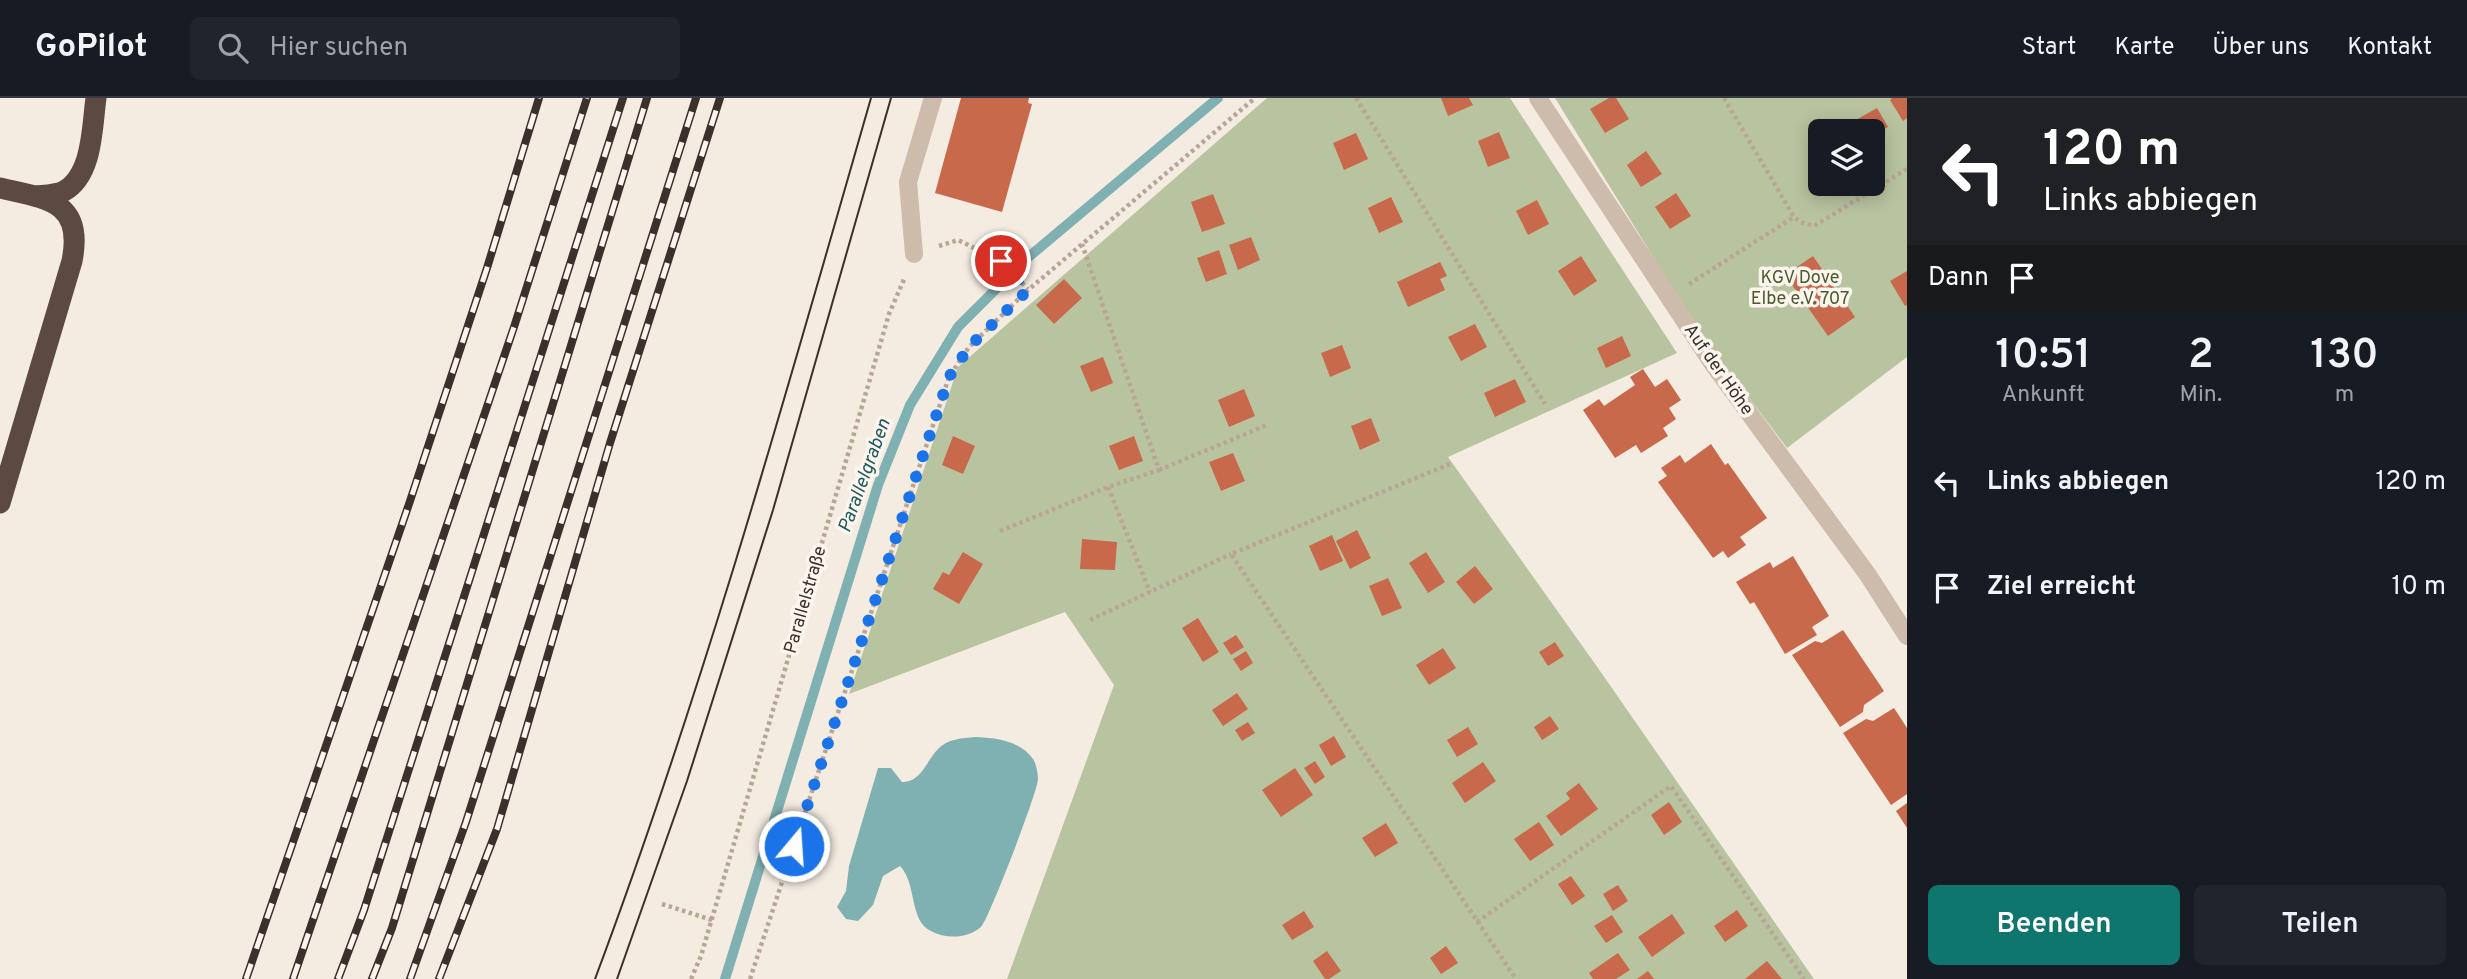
<!DOCTYPE html>
<html lang="de">
<meta charset="utf-8">
<style>
:root{--surface:#171b24;--page:#20242c;--text:#f1f3f6;--muted:#9ea1a6;--line:#363941;--accent:#0f766e}
body{margin:0;font-family:Overpass,sans-serif;background:var(--page);color:var(--text);height:100vh;display:flex;flex-direction:column;font-size:26px;white-space:nowrap}
*{box-sizing:border-box;margin:0}
p{font-size:23px;color:var(--muted)}
.icon{flex:none;width:38px;height:38px;fill:none;stroke:currentColor;stroke-width:2;stroke-linecap:round;stroke-linejoin:round}
.map{position:relative;flex:1;overflow:hidden}
.details{display:flex;flex-direction:column;background:var(--surface);width:560px}
.details>*{flex:none}
.hud{background:#202124;color:#fff;overflow:hidden}
.tools{position:absolute;left:1808px;top:21px;display:grid;gap:14px}
.tools a{display:grid;place-items:center;width:77px;height:77px;border-radius:10px;background:var(--surface);box-shadow:0 4px 18px #0003;font-size:35px}
.pin{position:absolute;display:grid;place-items:center;width:60px;height:60px;color:#fff;margin:-30px;border:4px solid #fff;border-radius:50%;box-shadow:0 2px 7px #0007}
.me{position:absolute;width:77px;margin:-38px;rotate:18deg;stroke-linejoin:round;filter:drop-shadow(0 0 5px #0008)}
.turn{display:flex;align-items:center;gap:24px;height:147px;padding:0 21px;font-size:32px}
.turn .icon{width:91px;height:91px;stroke-width:2.5}
.turn b{display:block;font-size:49px;line-height:60px}
.then{display:flex;align-items:center;height:66px;padding:0 21px;background:#0003;gap:14px;font-size:26px}
.eta{display:flex;justify-content:space-evenly;align-items:center;height:119px;text-align:center}
.eta b{font-size:42px;font-weight:600;line-height:49px}
.cta{display:flex;gap:14px;margin-top:auto;padding:14px 21px}
.cta a{flex:1;height:80px;border-radius:10px;background:var(--accent);color:#fff;font-size:28px;font-weight:600;line-height:80px;text-align:center}
.cta a+a{background:var(--page);color:var(--text)}
ul{padding:0;list-style:none}
li{display:flex;align-items:center;gap:21px;height:105px;padding:0 21px}
li div{flex:1}
li b{display:block;font-size:26px}
li em{font-style:normal}
header{display:flex;align-items:center;gap:42px;box-sizing:border-box;height:98px;padding:0 35px;background:var(--surface);border-bottom:2px solid var(--line)}
header strong{font-size:33px}
nav{display:flex;gap:38px;margin-inline-start:auto;font-size:24px}
.search{width:490px;height:63px;background:var(--page);display:flex;align-items:center;gap:18px;box-sizing:border-box;padding:0 24px;border-radius:10px;color:var(--muted);font-size:26px}
main{display:flex;flex:1;min-height:0}
.map>svg:first-child{display:block}
.green{fill:#b8c4a0;fill-rule:evenodd}
.water{fill:#7fb0b2}
.lines{fill:none;stroke-linecap:round;stroke-linejoin:round}
.stream{stroke:#7fb0b2;stroke-width:10}
.building{fill:#c8694b}
.path{stroke:#b9a596;stroke-width:4.5;stroke-dasharray:3.5 3.5;stroke-linecap:butt}
.minor{stroke:#cdbbac;stroke-width:18}
.highway{stroke:#5c4a42;stroke-width:21}
.tram{stroke:#3b302b;stroke-width:2}
.rail-casing{stroke:#3b302b;stroke-width:8}
.rail{stroke:#fbf5ee;stroke-width:5;stroke-dasharray:16;stroke-linecap:butt}
.route{stroke:#1a73e8;stroke-width:12;stroke-dasharray:0 21.6}
.labels{text-anchor:middle;dominant-baseline:central;stroke-width:7;stroke-linejoin:round;paint-order:stroke}
.park-label{font-size:18px;fill:#4a5a2e;stroke:#fbf5ee}
.street-label{font-size:18px;fill:#3b302b;stroke:#fbf5ee}
.water-label{font-size:19px;font-style:italic;fill:#1f5a5e;stroke:#fbf5ee}
</style>
<header>
<strong>GoPilot</strong>
<div class="search"><svg class="icon" aria-label="search" viewBox="0 0 24 24"><circle cx="10" cy="10" r="6"/><path d="M15 15l6 6"/></svg>Hier suchen</div>
<nav><a>Start</a><a>Karte</a><a>Über uns</a><a>Kontakt</a></nav>
</header>
<main>
<div class="map">
<svg width="1907" height="881" viewBox="0 0 1907 881">
<rect width="100%" height="100%" fill="#f4ebe1"/>
<g class="green">
<path d="M 1267,0 L 1510,0 L 1677,255 L 1448,359 L 1598,570 L 1814,881 L 1007,881 L 1114,587 L 1065,514 L 849,596 L 958,269 Z"/>
<path d="M 1555,0 L 1907,0 L 1907,259 L 1787,350 L 1699,233 ZM 1820,33 L 1872,33 L 1872,86 L 1820,86 Z"/>
</g>
<path class="water" d="M 975,639 C 996,640 1019,642 1033,661 C 1036,665 1038,676 1038,681 C 1038,693 988,823 981,829 C 967,841 946,841 931,833 C 909,823 917,785 900,768 L 883,778 L 873,807 L 858,823 L 846,821 L 837,809 L 846,793 L 849,768 L 878,670 L 891,670 L 902,684 C 922,684 926,663 938,651 C 947,641 963,640 975,639 Z"/>
<g class="lines">
<path class="stream" d="M 725,881 L 878,387 L 910,307 L 958,229 L 1025,162 L 1218,0"/>
</g>
<g class="building">
<path d="M 961,0 L 1029,0 L 1028,5 L 1032,6 L 1002,114 L 935,95 Z"/>
<path d="M 1441,0 L 1469,0 L 1473,7 L 1448,18 Z"/>
<path d="M 1609,0 L 1616,0 L 1629,21 L 1605,35 L 1590,11 Z"/>
<path d="M 1892,0 L 1907,0 L 1907,20 L 1903,23 L 1890,2 Z"/>
<path d="M 1877,10 L 1888,29 L 1872,38 L 1872,33 L 1851,33 L 1847,27 Z"/>
<path d="M 1499,34 L 1510,60 L 1488,69 L 1478,43 Z"/>
<path d="M 1356,35 L 1368,61 L 1344,72 L 1333,45 Z"/>
<path d="M 1646,53 L 1662,76 L 1641,89 L 1627,67 Z"/>
<path d="M 1676,95 L 1691,118 L 1670,131 L 1655,109 Z"/>
<path d="M 1213,96 L 1225,126 L 1202,134 L 1191,104 Z"/>
<path d="M 1391,99 L 1403,124 L 1379,135 L 1368,110 Z"/>
<path d="M 1537,102 L 1549,126 L 1528,137 L 1516,113 Z"/>
<path d="M 1251,139 L 1260,162 L 1238,172 L 1229,147 Z"/>
<path d="M 1219,152 L 1227,176 L 1206,184 L 1197,160 Z"/>
<path d="M 1581,158 L 1597,183 L 1574,198 L 1558,173 Z"/>
<path d="M 1813,158 L 1855,219 L 1828,238 L 1785,177 Z"/>
<path d="M 1440,164 L 1447,178 L 1440,181 L 1445,192 L 1408,209 L 1397,184 Z"/>
<path d="M 1907,173 L 1907,207 L 1905,208 L 1890,183 Z"/>
<path d="M 1064,181 L 1082,200 L 1054,226 L 1036,207 Z"/>
<path d="M 1475,226 L 1487,249 L 1461,263 L 1448,239 Z"/>
<path d="M 1622,238 L 1631,258 L 1606,270 L 1597,250 Z"/>
<path d="M 1342,247 L 1351,270 L 1330,279 L 1321,255 Z"/>
<path d="M 1103,259 L 1113,285 L 1091,294 L 1080,268 Z"/>
<path d="M 1643,271 L 1655,289 L 1667,281 L 1681,302 L 1669,310 L 1676,321 L 1663,330 L 1668,338 L 1641,355 L 1636,347 L 1615,360 L 1583,312 L 1599,301 L 1604,308 L 1635,287 L 1630,279 Z"/>
<path d="M 1515,281 L 1526,304 L 1495,319 L 1484,295 Z"/>
<path d="M 1244,291 L 1255,318 L 1229,329 L 1218,302 Z"/>
<path d="M 1371,320 L 1380,343 L 1360,352 L 1351,328 Z"/>
<path d="M 953,338 L 975,348 L 963,376 L 942,367 Z"/>
<path d="M 1134,338 L 1143,363 L 1119,372 L 1109,348 Z"/>
<path d="M 1711,346 L 1725,367 L 1728,365 L 1767,420 L 1740,439 L 1746,447 L 1728,460 L 1723,453 L 1713,460 L 1658,384 L 1667,378 L 1661,370 L 1680,357 L 1685,365 Z"/>
<path d="M 1233,355 L 1245,383 L 1221,393 L 1209,364 Z"/>
<path d="M 1357,432 L 1371,460 L 1350,471 L 1336,443 Z"/>
<path d="M 1332,437 L 1343,463 L 1320,473 L 1309,448 Z"/>
<path d="M 1082,441 L 1117,444 L 1115,472 L 1080,471 Z"/>
<path d="M 963,454 L 983,466 L 959,506 L 933,491 L 943,474 L 949,477 Z"/>
<path d="M 1426,454 L 1445,484 L 1428,495 L 1409,465 Z"/>
<path d="M 1793,458 L 1829,518 L 1812,529 L 1817,537 L 1785,556 L 1754,504 L 1750,506 L 1736,484 L 1770,464 L 1773,470 Z"/>
<path d="M 1475,468 L 1493,491 L 1474,506 L 1456,484 Z"/>
<path d="M 1388,480 L 1402,510 L 1382,518 L 1369,488 Z"/>
<path d="M 1198,520 L 1219,554 L 1203,564 L 1182,530 Z"/>
<path d="M 1843,532 L 1884,593 L 1864,607 L 1863,614 L 1840,629 L 1792,557 L 1815,543 L 1822,545 Z"/>
<path d="M 1236,537 L 1244,549 L 1231,557 L 1223,545 Z"/>
<path d="M 1555,544 L 1564,558 L 1548,568 L 1539,554 Z"/>
<path d="M 1443,550 L 1456,570 L 1429,587 L 1416,567 Z"/>
<path d="M 1246,553 L 1253,565 L 1241,573 L 1233,561 Z"/>
<path d="M 1237,595 L 1248,611 L 1223,628 L 1212,612 Z"/>
<path d="M 1894,610 L 1907,630 L 1907,696 L 1891,707 L 1843,635 L 1866,621 L 1873,623 Z"/>
<path d="M 1550,618 L 1559,631 L 1542,642 L 1534,629 Z"/>
<path d="M 1248,624 L 1255,635 L 1242,643 L 1235,632 Z"/>
<path d="M 1468,629 L 1478,646 L 1457,659 L 1447,642 Z"/>
<path d="M 1334,638 L 1346,659 L 1331,668 L 1319,647 Z"/>
<path d="M 1315,663 L 1325,679 L 1315,686 L 1304,670 Z"/>
<path d="M 1483,664 L 1496,683 L 1465,705 L 1452,685 Z"/>
<path d="M 1295,670 L 1313,697 L 1281,719 L 1262,692 Z"/>
<path d="M 1579,685 L 1598,711 L 1561,738 L 1546,718 L 1570,701 L 1566,695 Z"/>
<path d="M 1669,704 L 1682,724 L 1664,737 L 1651,717 Z"/>
<path d="M 1907,705 L 1907,730 L 1896,713 Z"/>
<path d="M 1539,724 L 1554,747 L 1530,763 L 1514,741 Z"/>
<path d="M 1386,725 L 1398,745 L 1375,759 L 1362,740 Z"/>
<path d="M 1571,778 L 1585,798 L 1572,807 L 1558,786 Z"/>
<path d="M 1618,787 L 1628,803 L 1613,813 L 1603,796 Z"/>
<path d="M 1737,812 L 1748,828 L 1725,844 L 1714,828 Z"/>
<path d="M 1304,813 L 1314,829 L 1292,842 L 1282,827 Z"/>
<path d="M 1672,816 L 1685,835 L 1652,859 L 1638,839 Z"/>
<path d="M 1612,817 L 1623,834 L 1606,845 L 1594,828 Z"/>
<path d="M 1446,848 L 1458,865 L 1441,876 L 1430,860 Z"/>
<path d="M 1327,853 L 1341,873 L 1329,881 L 1325,881 L 1313,863 Z"/>
<path d="M 1618,855 L 1630,872 L 1616,881 L 1593,881 L 1589,875 Z"/>
<path d="M 1767,863 L 1782,881 L 1745,881 Z"/>
<path d="M 1648,873 L 1654,881 L 1637,881 Z"/>
</g>
<g class="lines">
<g class="path">
<path d="M 1356,0 L 1545,306"/>
<path d="M 1724,0 L 1794,119 L 1800,124 L 1814,128 L 1907,71"/>
<path d="M 939,148 L 958,142 L 1001,163 L 1028,191"/>
<path d="M 1689,186 L 1794,119"/>
<path d="M 1450,366 L 1231,456 L 1516,881"/>
<path d="M 1159,372 L 1267,327"/>
<path d="M 1108,389 L 1150,494"/>
<path d="M 1000,433 L 1108,389 L 1159,372 L 1082,146"/>
<path d="M 1090,522 L 1231,456"/>
<path d="M 662,806 L 712,822"/>
<path d="M 1477,824 L 1671,688 L 1804,881"/>
<path d="M 691,881 L 701,858 L 889,216 L 905,179"/>
<path d="M 750,881 L 949,279 L 969,249 L 1028,192 L 1255,0"/>
</g>
<g class="minor">
<path d="M 1538,0 L 1713,266 L 1868,477 L 1907,538"/>
<path d="M 914,156 L 908,84 L 933,0"/>
</g>
<g class="highway">
<path d="M 0,90 C 47,101 84,103 72,163 L 0,405"/>
<path d="M 36,98 C 45,97 55,97 64,93 C 93,77 92,28 96,0"/>
</g>
<g class="tram">
<path d="M 595,881 C 703,593 786,296 871,0"/>
<path d="M 617,881 L 687,683 L 773,412 L 891,0"/>
</g>
<defs>
<g id="rail">
<path d="M 246,881 L 409,406 L 487,170 L 539,0"/>
<path d="M 293,881 L 514,229 L 587,0"/>
<path d="M 338,881 L 364,812 L 623,0"/>
<path d="M 372,881 L 392,830 L 647,0"/>
<path d="M 410,881 L 466,724 L 696,0"/>
<path d="M 439,881 L 497,731 L 610,345 L 720,0"/>
</g>
</defs>
<use href="#rail" class="rail-casing"/>
<use href="#rail" class="rail"/>
</g>
<g class="lines">
<path class="route" d="M 794,748 L 949,279 L 969,249 L 1028,192 L 1001,163"/>
</g>
<g class="labels">
<g class="park-label">
<text x="1800" y="180">KGV Dove<tspan x="1800" dy="21">Elbe e.V. 707</tspan></text>
</g>
<g class="street-label">
<text transform="translate(1718 272) rotate(55)">Auf der Höhe</text>
<text transform="translate(806 502) rotate(-74)">Parallelstraße</text>
</g>
<g class="water-label">
<text transform="translate(865 378) rotate(-70)">Parallelgraben</text>
</g>
</g>
</svg>
<div class="tools">
<a><svg class="icon" aria-label="layers" viewBox="0 0 24 24"><path d="M12 4l9 5-9 5-9-5zM3 14l9 5 9-5"/></svg></a>
</div>
<div class="pin" style="left:1001px;top:163px;background:#d93025"><svg class="icon" aria-label="arrive" viewBox="0 0 24 24"><path d="M6 21V4h12l-3 4 3 4H6"/></svg></div>
<svg class="me" style="left:794px;top:748px" viewBox="-20 -20 40 40"><circle r="17" fill="#1a73e8" stroke="#fff" stroke-width="3"/><path d="M0-11L8 9 0 5-8 9z" fill="#fff"/></svg>
</div>
<section class="details">
<div class="hud">
<div class="turn"><svg class="icon" aria-label="left" viewBox="0 0 24 24"><path d="M17 20v-9H6M10 6l-5 5 5 5"/></svg><div><b>120 m</b>Links abbiegen</div></div>
<div class="then">Dann<svg class="icon" aria-label="arrive" viewBox="0 0 24 24"><path d="M6 21V4h12l-3 4 3 4H6"/></svg></div>
</div>
<div class="eta">
<div><b>10:51</b><p>Ankunft</p></div>
<div><b>2</b><p>Min.</p></div>
<div><b>130</b><p>m</p></div>
</div>
<ul>
<li><svg class="icon" aria-label="left" viewBox="0 0 24 24"><path d="M17 20v-9H6M10 6l-5 5 5 5"/></svg><div><b>Links abbiegen</b></div><em>120 m</em></li>
<li><svg class="icon" aria-label="arrive" viewBox="0 0 24 24"><path d="M6 21V4h12l-3 4 3 4H6"/></svg><div><b>Ziel erreicht</b></div><em>10 m</em></li>
</ul>
<div class="cta"><a>Beenden</a><a>Teilen</a></div>
</section>
</main>
